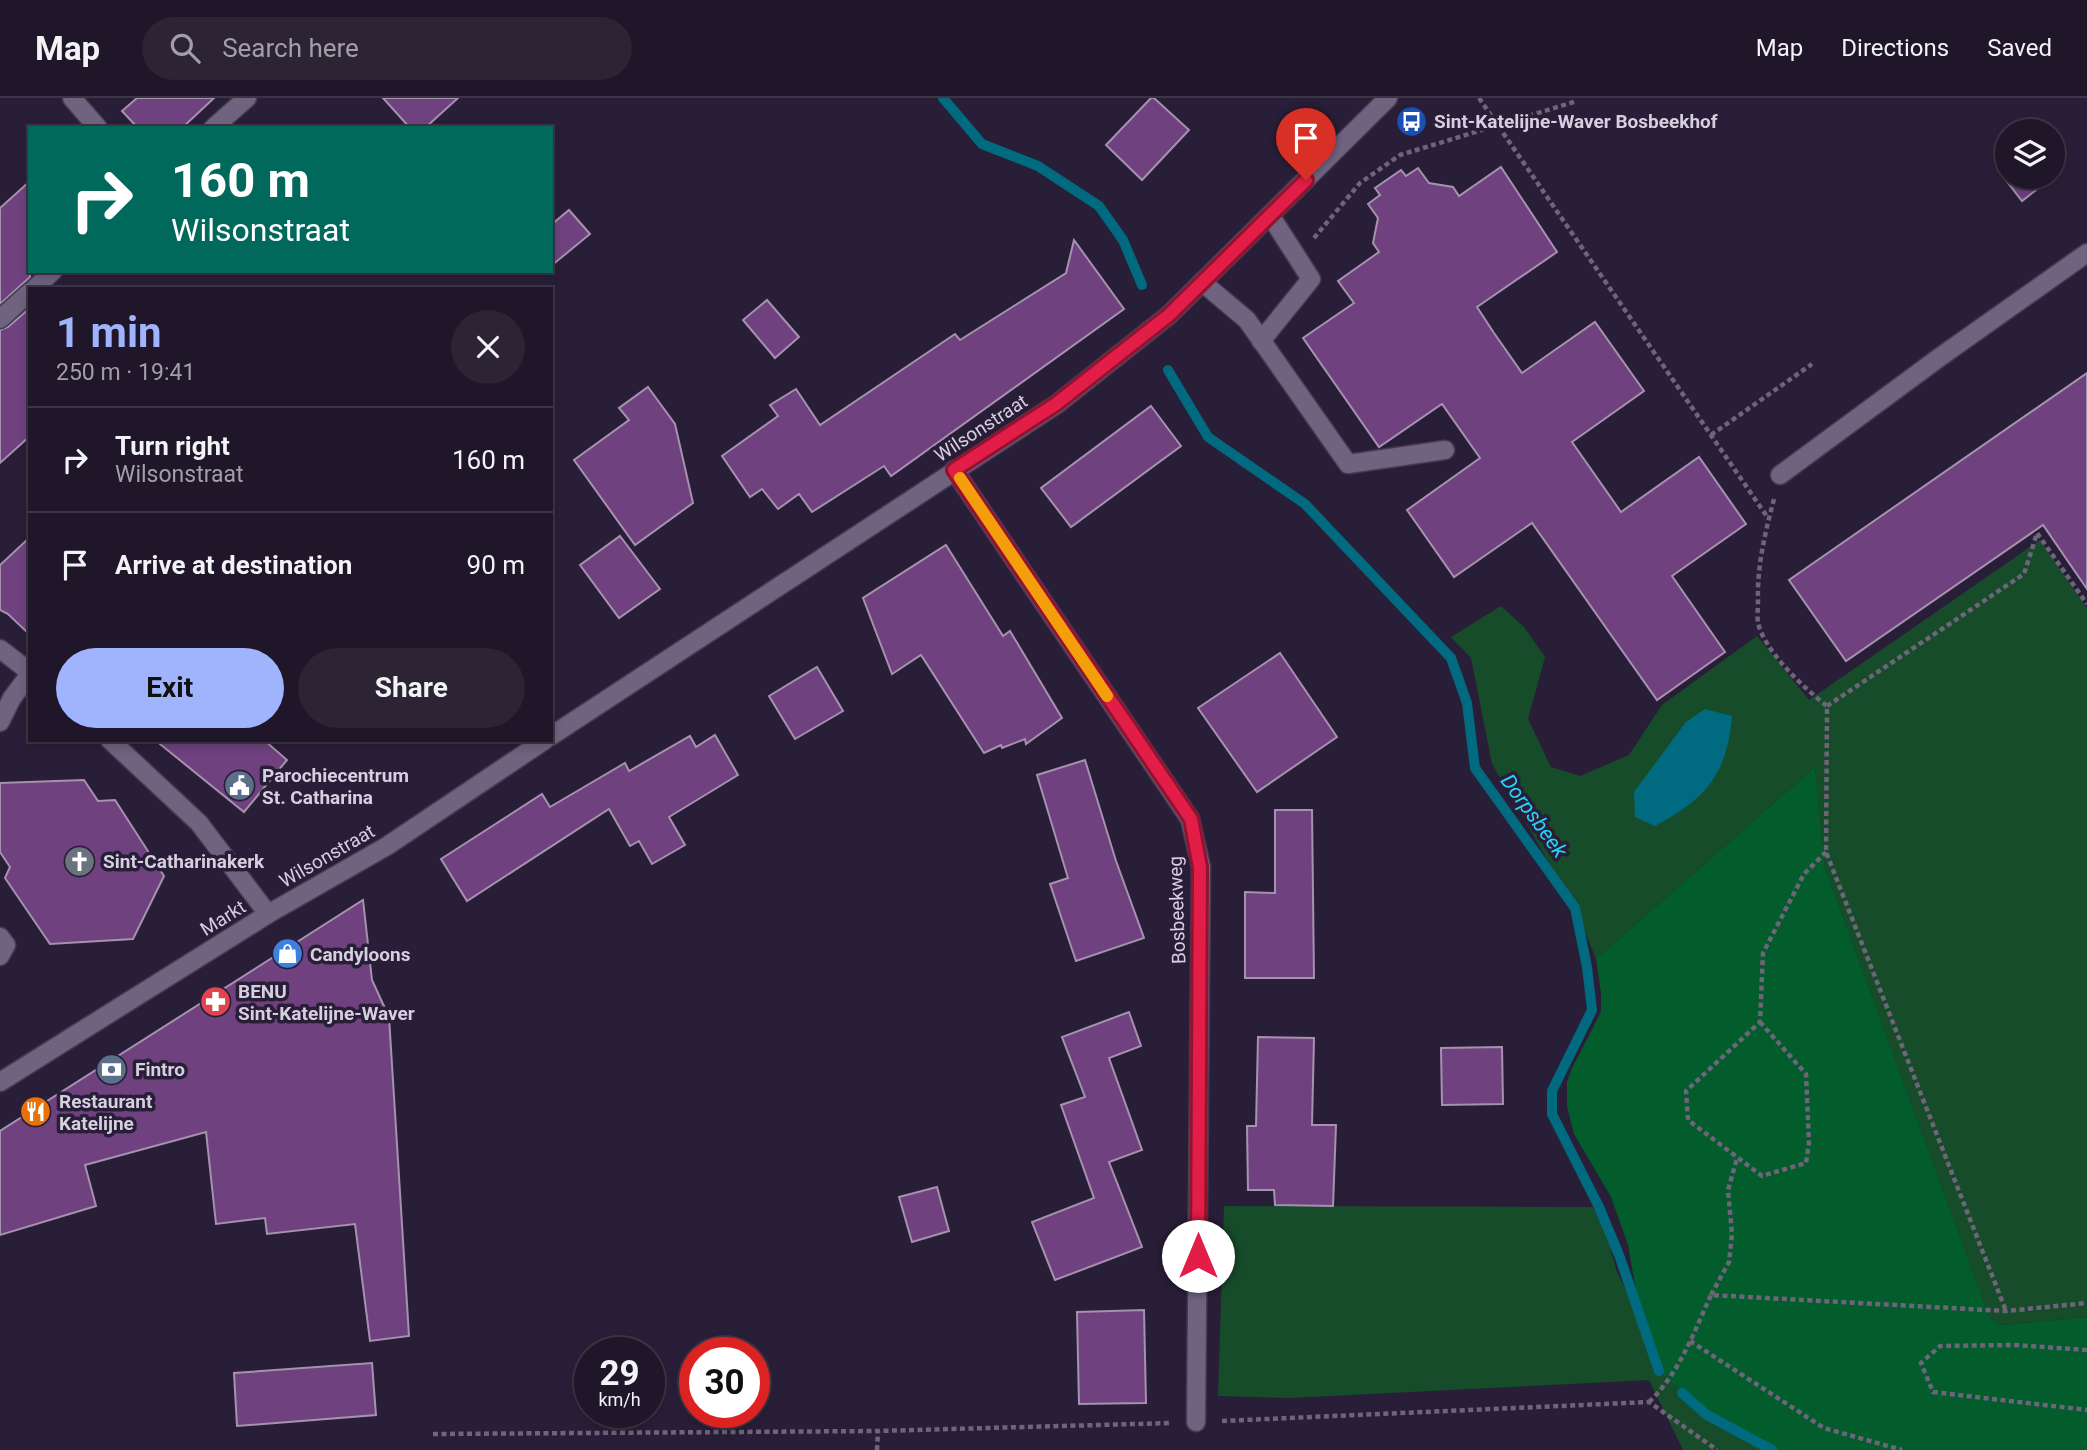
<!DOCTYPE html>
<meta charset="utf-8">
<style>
:root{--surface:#1f1629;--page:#2c2335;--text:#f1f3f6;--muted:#a19fa8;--line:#3c3546;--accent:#a0b3fd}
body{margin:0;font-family:Roboto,sans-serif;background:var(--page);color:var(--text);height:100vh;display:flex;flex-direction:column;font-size:26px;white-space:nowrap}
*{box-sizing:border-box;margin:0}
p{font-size:23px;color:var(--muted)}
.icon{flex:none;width:38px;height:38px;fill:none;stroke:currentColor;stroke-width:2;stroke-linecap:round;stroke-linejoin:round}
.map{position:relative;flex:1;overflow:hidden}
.sheet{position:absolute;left:28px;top:189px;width:525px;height:455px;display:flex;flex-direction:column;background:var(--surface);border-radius:0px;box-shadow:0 4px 10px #0003,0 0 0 2px var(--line)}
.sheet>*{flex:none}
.banner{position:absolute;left:28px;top:28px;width:525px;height:147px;border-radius:0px;box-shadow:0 4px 10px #0003,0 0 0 2px var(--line);background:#00695c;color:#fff;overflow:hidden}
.fabs{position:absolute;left:1995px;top:21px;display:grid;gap:14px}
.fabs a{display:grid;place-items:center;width:70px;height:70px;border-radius:50%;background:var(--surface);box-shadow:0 4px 10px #0003,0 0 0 2px var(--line);font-size:35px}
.speed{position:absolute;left:574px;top:1239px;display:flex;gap:14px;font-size:35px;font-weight:700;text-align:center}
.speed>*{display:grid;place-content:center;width:91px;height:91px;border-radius:50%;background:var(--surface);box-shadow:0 4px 10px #0003,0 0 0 2px var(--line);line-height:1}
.speed small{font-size:18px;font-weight:400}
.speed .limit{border:10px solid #d22;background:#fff;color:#111}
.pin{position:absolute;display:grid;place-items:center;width:60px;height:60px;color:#fff;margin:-72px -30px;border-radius:50% 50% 50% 0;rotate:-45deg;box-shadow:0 0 7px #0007}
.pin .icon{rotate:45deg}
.me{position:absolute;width:77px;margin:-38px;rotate:0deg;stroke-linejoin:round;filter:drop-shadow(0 0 5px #0008)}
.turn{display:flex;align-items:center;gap:24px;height:147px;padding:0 28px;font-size:32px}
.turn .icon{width:91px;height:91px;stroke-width:2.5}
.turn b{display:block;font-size:49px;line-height:60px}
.round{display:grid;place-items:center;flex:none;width:74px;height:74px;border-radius:37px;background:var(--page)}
.headline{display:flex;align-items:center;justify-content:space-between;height:119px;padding:0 28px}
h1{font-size:42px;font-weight:700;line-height:52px;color:var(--accent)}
.button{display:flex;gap:14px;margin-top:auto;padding:14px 28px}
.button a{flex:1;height:80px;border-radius:42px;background:var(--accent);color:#111;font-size:28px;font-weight:700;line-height:80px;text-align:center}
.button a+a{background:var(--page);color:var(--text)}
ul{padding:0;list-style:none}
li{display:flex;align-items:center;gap:21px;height:105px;padding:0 28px;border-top:2px solid var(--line)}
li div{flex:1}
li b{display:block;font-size:26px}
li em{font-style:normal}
header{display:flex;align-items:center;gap:42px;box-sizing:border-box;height:98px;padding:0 35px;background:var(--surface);border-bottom:2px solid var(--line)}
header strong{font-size:33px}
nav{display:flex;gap:38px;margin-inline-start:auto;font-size:24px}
.search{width:490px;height:63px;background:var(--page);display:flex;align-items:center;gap:18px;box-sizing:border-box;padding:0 24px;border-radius:38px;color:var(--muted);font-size:26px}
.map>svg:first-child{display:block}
.green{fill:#174c2a}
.forest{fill:#025c2c}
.water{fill:#006a80}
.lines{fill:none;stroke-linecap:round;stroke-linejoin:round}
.stream{stroke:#006a80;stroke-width:10}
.building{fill:#6f427f;stroke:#a691ae;stroke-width:2}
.minor-casing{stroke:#453b50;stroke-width:21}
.path{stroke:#6e657a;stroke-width:4.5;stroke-dasharray:5 3.5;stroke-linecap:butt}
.minor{stroke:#6f6380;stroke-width:18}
.route-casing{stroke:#92132f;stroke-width:18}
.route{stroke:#e11d48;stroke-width:12}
.slow{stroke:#f59e0b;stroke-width:12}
.labels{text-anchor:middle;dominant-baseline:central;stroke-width:7;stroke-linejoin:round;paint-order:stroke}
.poi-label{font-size:19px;font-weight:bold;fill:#d6cfe0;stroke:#291e37;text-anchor:start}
.street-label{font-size:19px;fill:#d6cfe0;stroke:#291e37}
.water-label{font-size:21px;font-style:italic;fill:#26d3fb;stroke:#291e37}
</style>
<header>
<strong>Map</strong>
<div class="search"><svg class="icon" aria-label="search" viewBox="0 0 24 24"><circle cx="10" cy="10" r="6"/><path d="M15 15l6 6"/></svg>Search here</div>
<nav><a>Map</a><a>Directions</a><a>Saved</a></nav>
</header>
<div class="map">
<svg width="2087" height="1352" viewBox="0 0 2087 1352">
<rect width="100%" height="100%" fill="#291e37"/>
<g class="green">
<path d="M 2040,442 L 2087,510 L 2087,1219 L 2002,1227 L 1990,1220 L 1825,770 L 1815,669 L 1596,861 L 1575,810 L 1492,666 L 1471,560 L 1451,539 L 1501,508 L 1524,529 L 1545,559 L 1528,621 L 1551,669 L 1580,678 L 1629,657 L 1662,607 L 1757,538 L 1809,602 Z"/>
<path d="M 1224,1108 L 1599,1109 L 1617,1174 L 1641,1221 L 1659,1273 L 1707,1317 L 1772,1352 L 1683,1352 L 1649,1282 L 1289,1300 L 1218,1298 Z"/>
</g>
<path class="forest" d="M 1815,669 L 1825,770 L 1990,1220 L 2002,1227 L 2087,1219 L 2087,1352 L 1772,1352 L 1707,1317 L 1659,1273 L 1641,1221 L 1628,1147 L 1611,1099 L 1574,1036 L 1567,1008 L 1567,984 L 1571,972 L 1601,914 L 1601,895 L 1596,861 Z"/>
<path class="water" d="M 1705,611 L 1732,618 C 1727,676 1706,701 1655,728 L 1635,719 L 1634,694 L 1686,624 Z"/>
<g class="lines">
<g class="stream">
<path d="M 943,0 L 982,46 L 1038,68 L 1099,108 L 1123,142 L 1142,187"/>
<path d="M 1168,272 L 1208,339 L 1305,406 L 1451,560 L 1467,605 L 1475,670 L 1575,810 L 1587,869 L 1592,912 L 1552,993 L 1552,1016 L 1599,1109 L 1619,1157 L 1659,1273"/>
<path d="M 1682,1295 L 1707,1317 L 1772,1352"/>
</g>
</g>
<g class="building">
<path d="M 137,0 L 214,0 L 182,30 L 138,30 L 122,13 Z"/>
<path d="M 383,0 L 458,0 L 425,30 L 410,30 Z"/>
<path d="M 1151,0 L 1154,0 L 1189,32 L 1142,82 L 1106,47 Z"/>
<path d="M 2007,65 L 2007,79 L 2053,79 L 2053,68 L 2058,75 L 2022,103 L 1998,72 Z"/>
<path d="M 1501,69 L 1557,154 L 1477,209 L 1494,235 L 1522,275 L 1595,224 L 1644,293 L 1572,344 L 1621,414 L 1699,359 L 1746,426 L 1672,478 L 1725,554 L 1657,602 L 1532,425 L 1454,479 L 1407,412 L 1480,360 L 1442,306 L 1379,349 L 1303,240 L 1354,205 L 1338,183 L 1379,154 L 1373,145 L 1378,120 L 1368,106 L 1380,97 L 1375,90 L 1401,72 L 1406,78 L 1418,70 L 1429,85 L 1453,89 L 1459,98 Z"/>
<path d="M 30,83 L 30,179 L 0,206 L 0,110 Z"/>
<path d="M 569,112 L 590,136 L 551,168 L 551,127 Z"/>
<path d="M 1074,142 L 1124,211 L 891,378 L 884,368 L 812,414 L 799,396 L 778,411 L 762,391 L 750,399 L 722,358 L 778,318 L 770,307 L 796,291 L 820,327 L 955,236 L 960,242 L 1066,175 Z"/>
<path d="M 767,202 L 799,239 L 775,260 L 743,222 Z"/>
<path d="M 30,210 L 30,338 L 0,365 L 0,232 L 8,229 Z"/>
<path d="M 2087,275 L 2087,491 L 2043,427 L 1846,563 L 1789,482 Z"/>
<path d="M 648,289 L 675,326 L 693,405 L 635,447 L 574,362 L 629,322 L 619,310 Z"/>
<path d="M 1151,308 L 1181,348 L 1071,429 L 1041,390 Z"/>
<path d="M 620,438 L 660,491 L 619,520 L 580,467 Z"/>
<path d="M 30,439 L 30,537 L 8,516 L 0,512 L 0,467 Z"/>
<path d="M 946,447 L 1003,538 L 1010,533 L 1062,620 L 1026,646 L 1025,641 L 1002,650 L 1001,647 L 984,655 L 921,557 L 892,576 L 863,500 Z"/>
<path d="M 1280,555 L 1337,639 L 1257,694 L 1198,610 Z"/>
<path d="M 817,569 L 843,613 L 795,641 L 769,598 Z"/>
<path d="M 715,637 L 738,677 L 669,719 L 685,747 L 652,766 L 639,743 L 630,748 L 609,711 L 467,803 L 441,761 L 542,696 L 550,709 L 625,665 L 629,673 L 690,638 L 696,649 Z"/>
<path d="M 155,642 L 264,642 L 287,662 L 244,714 Z"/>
<path d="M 1085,662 L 1116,763 L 1144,840 L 1076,863 L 1050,786 L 1068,780 L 1037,677 Z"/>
<path d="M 84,682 L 98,703 L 115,702 L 164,778 L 133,841 L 50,846 L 5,780 L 10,769 L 0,754 L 0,685 Z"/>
<path d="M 1275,712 L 1312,712 L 1314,880 L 1245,880 L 1245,794 L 1275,795 Z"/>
<path d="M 363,802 L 372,882 L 389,919 L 409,1238 L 370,1243 L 355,1126 L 267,1136 L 265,1120 L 216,1126 L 206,1034 L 85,1067 L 96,1108 L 0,1137 L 0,1033 Z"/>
<path d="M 1129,914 L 1141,948 L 1109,960 L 1142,1052 L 1109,1064 L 1142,1149 L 1055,1182 L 1032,1124 L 1094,1100 L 1061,1007 L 1085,999 L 1062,939 Z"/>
<path d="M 1258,939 L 1314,940 L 1312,1027 L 1336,1027 L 1333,1108 L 1275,1107 L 1274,1092 L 1248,1092 L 1247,1028 L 1256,1028 Z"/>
<path d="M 1502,949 L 1503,1006 L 1442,1007 L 1441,950 Z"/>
<path d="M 937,1089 L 949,1133 L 912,1144 L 899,1099 Z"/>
<path d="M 1144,1212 L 1146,1305 L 1079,1306 L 1077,1214 Z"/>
<path d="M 372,1265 L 376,1317 L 237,1328 L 234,1275 Z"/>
</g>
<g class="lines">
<defs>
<g id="minor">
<path d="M 72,0 L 98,30"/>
<path d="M 213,30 L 247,0"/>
<path d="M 1202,184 L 1247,222 L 1348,366 L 1445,352"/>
<path d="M 34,191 L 53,173"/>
<path d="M 0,221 L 30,194"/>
<path d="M 1261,243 L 1311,181 L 1270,117"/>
<path d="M 954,372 L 1190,721 L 1201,769 L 1196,1324"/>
<path d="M 1780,377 L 1940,259 L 2087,155"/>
<path d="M 0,551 L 30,574"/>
<path d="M 0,624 L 12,600 L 30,576"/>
<path d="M 551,638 L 1057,306 L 1169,217 L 1388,0"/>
<path d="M 110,642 L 199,725 L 268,816"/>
<path d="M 0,839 L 6,847 L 0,858"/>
<path d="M 0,984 L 268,816 L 387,748 L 545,642"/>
</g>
</defs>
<use href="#minor" class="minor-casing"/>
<g class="path">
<path d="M 1479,0 L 1768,420"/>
<path d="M 1314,140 L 1360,85 L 1400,57 L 1577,3"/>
<path d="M 1711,337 L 1812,266"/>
<path d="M 1774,401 C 1765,435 1757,468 1758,503 C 1758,510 1757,518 1758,525 C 1765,554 1804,590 1827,608 L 1826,754 L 2006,1213"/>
<path d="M 1827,608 L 2024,476 L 2037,435 L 2087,506"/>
<path d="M 1760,924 L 1806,976 L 1809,1045 L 1806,1065 L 1762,1078 L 1688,1022 L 1686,993 L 1760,924 L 1763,855 L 1804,776 L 1826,754"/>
<path d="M 1711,1197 L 1729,1164 L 1732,1136 L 1728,1092 L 1737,1060"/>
<path d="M 1690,1243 L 1824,1330 L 1902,1352"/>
<path d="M 2087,1252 L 2015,1247 L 1940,1248 L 1921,1265 L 1933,1294 L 2087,1312"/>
<path d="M 1649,1304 C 1679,1276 1694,1234 1711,1197 L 2006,1213 L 2087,1205"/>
<path d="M 1222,1323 L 1649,1304 L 1717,1352"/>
<path d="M 433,1336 L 878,1333 L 1171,1325"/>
<path d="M 877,1352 L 878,1333"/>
</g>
<use href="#minor" class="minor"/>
</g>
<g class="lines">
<defs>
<path id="route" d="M 1198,1158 L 1200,769 L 1191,721 L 954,372 L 1056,306 L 1169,217 L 1306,82"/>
</defs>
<use href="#route" class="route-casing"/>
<use href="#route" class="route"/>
<path class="slow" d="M 960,380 L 1107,598"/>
</g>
<defs>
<symbol id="bus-disc" viewBox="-11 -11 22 22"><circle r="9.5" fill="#1a4fb4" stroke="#291e37"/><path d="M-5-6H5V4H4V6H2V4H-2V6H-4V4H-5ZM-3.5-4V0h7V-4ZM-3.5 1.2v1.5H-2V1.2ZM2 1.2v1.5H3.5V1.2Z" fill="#fff"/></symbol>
<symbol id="civic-disc" viewBox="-11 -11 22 22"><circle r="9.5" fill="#5c6f8a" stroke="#291e37"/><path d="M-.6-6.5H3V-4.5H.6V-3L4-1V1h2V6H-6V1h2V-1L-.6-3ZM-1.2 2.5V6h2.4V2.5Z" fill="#fff"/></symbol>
<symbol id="church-disc" viewBox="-11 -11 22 22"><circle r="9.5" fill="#6b7280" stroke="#291e37"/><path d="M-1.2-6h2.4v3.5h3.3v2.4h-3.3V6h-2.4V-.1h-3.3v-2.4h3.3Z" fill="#fff"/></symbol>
<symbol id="shop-disc" viewBox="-11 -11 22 22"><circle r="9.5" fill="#3f7fe0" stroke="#291e37"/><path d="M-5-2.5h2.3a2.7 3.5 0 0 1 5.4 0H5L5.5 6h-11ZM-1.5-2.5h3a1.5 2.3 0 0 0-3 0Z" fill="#fff"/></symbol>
<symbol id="pharmacy-disc" viewBox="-11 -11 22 22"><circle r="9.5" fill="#e0444e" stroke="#291e37"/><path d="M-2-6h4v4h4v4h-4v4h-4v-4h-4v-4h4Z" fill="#fff"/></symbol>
<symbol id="bank-disc" viewBox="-11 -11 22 22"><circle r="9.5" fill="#5c6f8a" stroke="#291e37"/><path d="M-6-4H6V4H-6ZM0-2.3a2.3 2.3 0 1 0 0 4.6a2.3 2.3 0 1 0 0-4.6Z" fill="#fff"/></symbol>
<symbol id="restaurant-disc" viewBox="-11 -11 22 22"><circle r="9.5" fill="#e8710a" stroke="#291e37"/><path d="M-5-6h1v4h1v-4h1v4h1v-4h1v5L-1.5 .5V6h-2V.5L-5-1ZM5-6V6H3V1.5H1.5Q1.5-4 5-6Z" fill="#fff"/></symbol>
</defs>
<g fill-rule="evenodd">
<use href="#bus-disc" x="1394" y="6" width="35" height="35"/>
<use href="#civic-disc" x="222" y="670" width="35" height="35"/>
<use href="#church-disc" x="62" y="746" width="35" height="35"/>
<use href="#shop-disc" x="270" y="838" width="35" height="35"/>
<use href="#pharmacy-disc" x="198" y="886" width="35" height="35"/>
<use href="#bank-disc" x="94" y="954" width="35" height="35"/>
<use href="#restaurant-disc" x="18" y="996" width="35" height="35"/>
</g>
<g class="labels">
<g class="poi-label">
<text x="1434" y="23">Sint-Katelijne-Waver Bosbeekhof</text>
<text x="262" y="677">Parochiecentrum<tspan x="262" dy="22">St. Catharina</tspan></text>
<text x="103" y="763">Sint-Catharinakerk</text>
<text x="310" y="856">Candyloons</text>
<text x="238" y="893">BENU<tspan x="238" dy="22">Sint-Katelijne-Waver</tspan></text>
<text x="135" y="971">Fintro</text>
<text x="59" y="1003">Restaurant<tspan x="59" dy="22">Katelijne</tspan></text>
</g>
<g class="street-label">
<text transform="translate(981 330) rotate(-33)">Wilsonstraat</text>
<text transform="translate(327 758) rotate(-30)">Wilsonstraat</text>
<text transform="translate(1177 812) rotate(-92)">Bosbeekweg</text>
<text transform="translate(223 820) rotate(-32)">Markt</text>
</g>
<g class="water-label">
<text transform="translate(1534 718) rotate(54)">Dorpsbeek</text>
</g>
</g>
</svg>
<div class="fabs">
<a><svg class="icon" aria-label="layers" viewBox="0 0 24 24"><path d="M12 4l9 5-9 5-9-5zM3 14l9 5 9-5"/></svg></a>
</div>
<div class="speed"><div>29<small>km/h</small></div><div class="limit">30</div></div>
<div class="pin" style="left:1306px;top:82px;background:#d93025"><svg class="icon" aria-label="arrive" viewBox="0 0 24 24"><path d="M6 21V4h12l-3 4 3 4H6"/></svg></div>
<svg class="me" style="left:1198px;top:1158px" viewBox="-20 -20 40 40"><circle r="19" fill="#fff"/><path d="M0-13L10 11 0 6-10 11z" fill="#e11d48"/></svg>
<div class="banner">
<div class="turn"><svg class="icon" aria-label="right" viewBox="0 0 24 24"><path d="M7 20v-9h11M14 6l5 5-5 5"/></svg><div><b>160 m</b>Wilsonstraat</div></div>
</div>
<section class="sheet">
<div class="headline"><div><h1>1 min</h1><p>250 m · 19:41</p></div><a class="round"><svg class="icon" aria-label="close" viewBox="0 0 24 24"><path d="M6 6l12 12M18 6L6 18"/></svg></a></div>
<ul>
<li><svg class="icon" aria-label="right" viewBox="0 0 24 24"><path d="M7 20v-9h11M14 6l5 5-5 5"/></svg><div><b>Turn right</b><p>Wilsonstraat</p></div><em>160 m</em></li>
<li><svg class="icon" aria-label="arrive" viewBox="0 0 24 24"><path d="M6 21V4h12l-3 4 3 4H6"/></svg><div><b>Arrive at destination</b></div><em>90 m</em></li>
</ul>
<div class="button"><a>Exit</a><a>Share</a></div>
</section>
</div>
